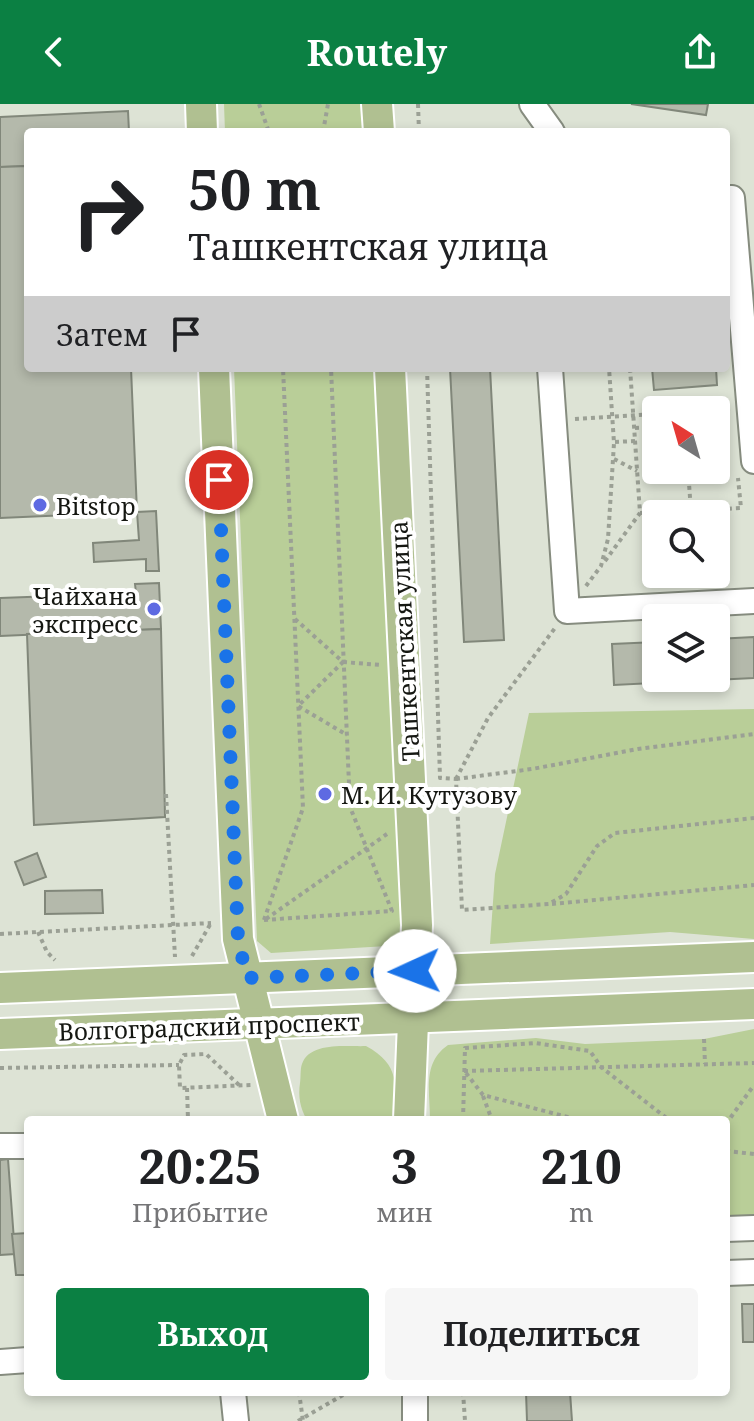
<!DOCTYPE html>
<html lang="ru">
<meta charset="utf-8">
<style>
:root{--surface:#fff;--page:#f6f6f6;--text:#202124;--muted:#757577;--accent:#0b8043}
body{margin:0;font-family:"Noto Serif",serif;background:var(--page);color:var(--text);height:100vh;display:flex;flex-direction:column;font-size:30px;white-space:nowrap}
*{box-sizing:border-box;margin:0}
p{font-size:26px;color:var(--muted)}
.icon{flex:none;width:44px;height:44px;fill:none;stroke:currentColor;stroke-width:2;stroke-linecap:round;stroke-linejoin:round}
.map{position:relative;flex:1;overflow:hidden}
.details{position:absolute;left:24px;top:1012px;width:706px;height:280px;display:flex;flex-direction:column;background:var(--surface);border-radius:8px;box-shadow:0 4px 12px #0003}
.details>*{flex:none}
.guide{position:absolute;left:24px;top:24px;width:706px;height:244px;border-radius:8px;box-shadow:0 4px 12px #0003;background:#fff;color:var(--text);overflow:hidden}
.needle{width:52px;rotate:323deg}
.buttons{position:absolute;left:642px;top:292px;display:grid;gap:16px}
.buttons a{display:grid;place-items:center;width:88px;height:88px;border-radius:8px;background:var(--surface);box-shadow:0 4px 12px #0003;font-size:40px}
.pin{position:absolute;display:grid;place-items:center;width:68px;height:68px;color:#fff;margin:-34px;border:4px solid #fff;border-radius:50%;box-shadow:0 2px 8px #0007}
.me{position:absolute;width:88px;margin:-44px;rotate:268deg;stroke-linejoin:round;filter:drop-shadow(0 0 6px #0008)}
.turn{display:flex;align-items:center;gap:28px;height:168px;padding:0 32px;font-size:36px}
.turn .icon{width:104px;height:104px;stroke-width:2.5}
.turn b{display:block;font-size:56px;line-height:68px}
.then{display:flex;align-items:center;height:76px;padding:0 32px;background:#0003;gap:16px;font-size:30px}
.eta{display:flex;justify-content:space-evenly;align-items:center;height:136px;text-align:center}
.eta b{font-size:48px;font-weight:700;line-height:56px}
.button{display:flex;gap:16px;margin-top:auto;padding:16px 32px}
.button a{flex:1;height:92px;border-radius:8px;background:var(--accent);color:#fff;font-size:32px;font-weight:700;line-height:92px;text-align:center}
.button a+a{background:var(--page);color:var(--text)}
header{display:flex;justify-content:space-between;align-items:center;height:104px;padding:0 32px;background:var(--accent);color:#fff;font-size:36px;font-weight:700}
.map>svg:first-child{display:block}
.green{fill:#b9ce98}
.building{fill:#b4b9ab;stroke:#81877a;stroke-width:2}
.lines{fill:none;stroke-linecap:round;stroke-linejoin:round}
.minor-casing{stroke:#868c7f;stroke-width:28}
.major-casing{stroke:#fff;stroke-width:34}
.path{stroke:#9ba095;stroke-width:4;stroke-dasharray:4 4;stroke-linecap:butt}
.minor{stroke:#fff;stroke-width:24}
.major{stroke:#b0c091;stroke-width:30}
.route{stroke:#1a73e8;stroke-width:14;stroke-dasharray:0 25.2}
.poi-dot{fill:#5e6ae2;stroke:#fff;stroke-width:3}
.labels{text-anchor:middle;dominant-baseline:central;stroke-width:8;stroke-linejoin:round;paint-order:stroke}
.poi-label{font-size:24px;fill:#151712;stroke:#fff;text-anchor:start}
.street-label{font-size:24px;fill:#151712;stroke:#fff}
</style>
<header><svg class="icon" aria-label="back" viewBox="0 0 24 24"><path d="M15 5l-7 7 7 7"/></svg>Routely<svg class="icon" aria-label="share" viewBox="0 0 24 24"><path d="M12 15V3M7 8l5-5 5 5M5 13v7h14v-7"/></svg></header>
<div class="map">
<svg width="754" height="1317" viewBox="0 0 754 1317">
<rect width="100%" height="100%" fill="#dde3d5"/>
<g class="green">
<path d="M 224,0 L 364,0 L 365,28 L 225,28 Z"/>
<path d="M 234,264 L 377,264 L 406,824 L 387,842 L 271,849 L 257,837 Z"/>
<path d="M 754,605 L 754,835 L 670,828 L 490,840 L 495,770 L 529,609 Z"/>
<path d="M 754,925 L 754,1114 L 726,1115 L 726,1016 L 430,1016 C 430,987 422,959 448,941 L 536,934 L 585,940 L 704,935 Z"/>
<path d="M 366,942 C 401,961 395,981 396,1016 L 307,1016 C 300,1004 298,992 300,979 C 301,973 300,965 302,960 C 310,937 348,943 366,942 Z"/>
</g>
<g class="building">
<path d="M 631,0 L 708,0 L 706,11 Z"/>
<path d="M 128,7 L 129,28 L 28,28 L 28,62 L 0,63 L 0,13 Z"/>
<path d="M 28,62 L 28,264 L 131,264 L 137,408 L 0,414 L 0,63 Z"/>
<path d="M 450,264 L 490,264 L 504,536 L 464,538 Z"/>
<path d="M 652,264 L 716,264 L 717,281 L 654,286 Z"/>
<path d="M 156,407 L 159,467 L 146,467 L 146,455 L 94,458 L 93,439 L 139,436 L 137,408 Z"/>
<path d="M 159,479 L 161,525 L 0,532 L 0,494 L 136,489 L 135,480 Z"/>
<path d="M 161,525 L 165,713 L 34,721 L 27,530 Z"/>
<path d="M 754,533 L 754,574 L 614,581 L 612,540 L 656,538 L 656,574 L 716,574 L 716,535 Z"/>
<path d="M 37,749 L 46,773 L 24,781 L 15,758 Z"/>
<path d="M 102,786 L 103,809 L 45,810 L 45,787 Z"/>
<path d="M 8,1055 L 15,1150 L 0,1151 L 0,1056 Z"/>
<path d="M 28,1129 L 28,1171 L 16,1171 L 12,1130 Z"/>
<path d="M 742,1200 L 754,1200 L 754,1238 L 743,1238 Z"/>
<path d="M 526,1288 L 570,1288 L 572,1317 L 527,1317 Z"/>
</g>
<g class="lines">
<defs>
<g id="minor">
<path d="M 532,0 L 552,28"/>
<path d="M 726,94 L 732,94 L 754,357"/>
<path d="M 550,264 L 567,507 L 754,497"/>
<path d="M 0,1042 L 28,1042"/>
<path d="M 726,1125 L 754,1124"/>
<path d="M 726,1169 L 754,1168"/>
<path d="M 0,1258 L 28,1256"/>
<path d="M 233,1288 L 236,1317"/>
<path d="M 415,1288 L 415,1317"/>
</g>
<g id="major">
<path d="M 201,0 L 202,28"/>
<path d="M 377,0 L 379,28"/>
<path d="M 214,264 L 238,835 L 283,1016"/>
<path d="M 390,264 L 417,821 L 409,1016"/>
<path d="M 0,884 L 754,853"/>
<path d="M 0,930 L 754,900"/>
</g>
</defs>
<use href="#minor" class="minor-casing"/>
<use href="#major" class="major-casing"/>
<g class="path">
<path d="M 259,0 L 269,28"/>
<path d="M 418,0 L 419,28"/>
<path d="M 323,28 L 328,0"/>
<path d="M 427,264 L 440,674 L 456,675 L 462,806 L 549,800 L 566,790 L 597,742 L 615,729 L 754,714"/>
<path d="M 714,306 L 730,305"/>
<path d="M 575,315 L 656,310"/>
<path d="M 716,318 L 728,317"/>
<path d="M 635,324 L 656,323"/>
<path d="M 615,338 L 636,337"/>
<path d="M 614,355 L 637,367"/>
<path d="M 688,366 L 691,407"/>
<path d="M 640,409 L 741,404 L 738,374"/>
<path d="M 605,457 L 640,409 L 630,264"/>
<path d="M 586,482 L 601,462 L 608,435 L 614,339 L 609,264"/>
<path d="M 295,515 L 343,558 L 298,602 L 347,631"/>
<path d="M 343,558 L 381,561"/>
<path d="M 456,675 L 488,614 L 555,524"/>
<path d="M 456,675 L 532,665 L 638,645 L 754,630"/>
<path d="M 166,690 L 175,853"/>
<path d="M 552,800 L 754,781"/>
<path d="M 266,815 L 387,730"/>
<path d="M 264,816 L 392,807 L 350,703 L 331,264"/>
<path d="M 264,816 L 303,704 L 283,264"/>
<path d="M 38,828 L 47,848 L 55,856"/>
<path d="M 0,830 L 211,819"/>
<path d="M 192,852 L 211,819"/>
<path d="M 704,935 L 705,960"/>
<path d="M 0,964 L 179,961"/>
<path d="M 464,967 L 754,959"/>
<path d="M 466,969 L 483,991 L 579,1016"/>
<path d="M 239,981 L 206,950 L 184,951 L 179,961 L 180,984 L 251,981"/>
<path d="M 187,984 L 188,1016"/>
<path d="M 483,992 L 492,1016"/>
<path d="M 463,1016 L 465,944 L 535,939 L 590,947 L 601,963 L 669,1016"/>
<path d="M 726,1020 L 754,981"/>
<path d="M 726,1047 L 754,1050"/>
<path d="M 299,1288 L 303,1317"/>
<path d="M 463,1288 L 465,1317"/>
<path d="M 298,1317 L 348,1288"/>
</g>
<use href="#minor" class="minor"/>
<use href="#major" class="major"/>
</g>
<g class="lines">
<path class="route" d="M 219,376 L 238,835 L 247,874 L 415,867"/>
</g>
<g class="poi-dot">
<circle cx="40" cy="401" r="8"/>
<circle cx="154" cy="505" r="8"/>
<circle cx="325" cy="690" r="8"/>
</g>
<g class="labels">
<g class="poi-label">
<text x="56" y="401">Bitstop</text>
<text x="138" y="491" text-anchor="end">Чайхана<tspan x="138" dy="28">экспресс</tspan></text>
<text x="341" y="690">М. И. Кутузову</text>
</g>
<g class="street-label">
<text transform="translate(404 537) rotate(-93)">Ташкентская улица</text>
<text transform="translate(209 922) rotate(-2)">Волгоградский проспект</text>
</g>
</g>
</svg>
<div class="buttons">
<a><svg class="needle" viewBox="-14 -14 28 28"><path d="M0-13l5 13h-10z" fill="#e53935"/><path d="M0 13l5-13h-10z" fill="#757577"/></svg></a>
<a><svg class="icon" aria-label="search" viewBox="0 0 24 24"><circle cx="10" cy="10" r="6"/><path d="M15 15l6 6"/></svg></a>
<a><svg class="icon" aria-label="layers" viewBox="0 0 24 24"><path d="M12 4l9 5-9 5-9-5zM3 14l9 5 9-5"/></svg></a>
</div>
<div class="pin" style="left:219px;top:376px;background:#d93025"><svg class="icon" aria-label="arrive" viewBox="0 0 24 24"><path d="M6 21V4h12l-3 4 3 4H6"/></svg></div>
<svg class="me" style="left:415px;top:867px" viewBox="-20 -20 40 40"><circle r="19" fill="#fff"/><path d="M0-13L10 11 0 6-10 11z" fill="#1a73e8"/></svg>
<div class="guide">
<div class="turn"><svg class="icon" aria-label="right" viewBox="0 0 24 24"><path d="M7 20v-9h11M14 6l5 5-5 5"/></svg><div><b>50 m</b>Ташкентская улица</div></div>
<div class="then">Затем<svg class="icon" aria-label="arrive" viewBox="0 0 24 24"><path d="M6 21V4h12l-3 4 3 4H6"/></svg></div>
</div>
<section class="details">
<div class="eta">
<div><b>20:25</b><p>Прибытие</p></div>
<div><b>3</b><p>мин</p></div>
<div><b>210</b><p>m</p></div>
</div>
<div class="button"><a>Выход</a><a>Поделиться</a></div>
</section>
</div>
